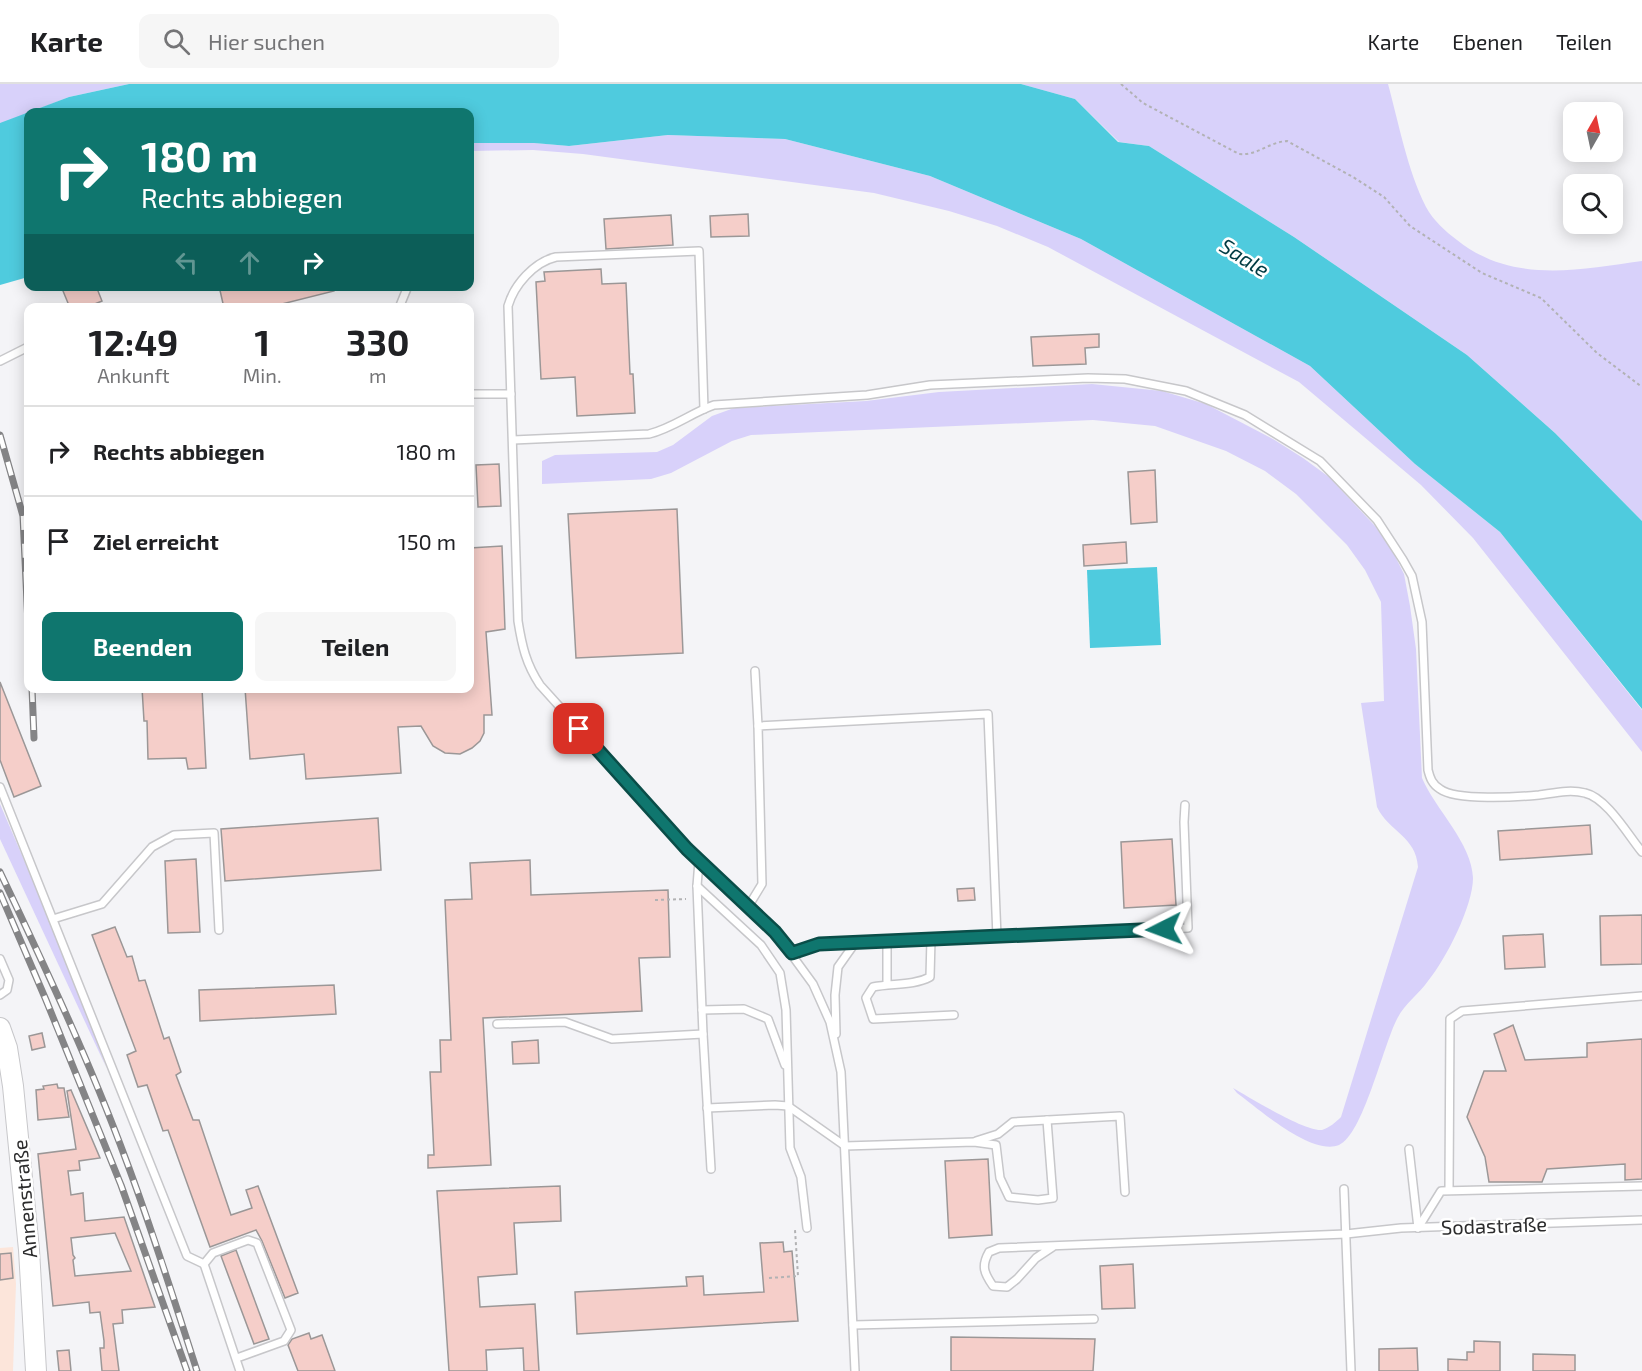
<!DOCTYPE html>
<html lang="de">
<meta charset="utf-8">
<style>
:root{--surface:#fff;--page:#f6f6f6;--text:#202124;--muted:#757577;--line:#e0e0e0;--accent:#0f766e}
body{margin:0;font-family:"Exo 2",sans-serif;background:var(--page);color:var(--text);height:100vh;display:flex;flex-direction:column;font-size:22px;white-space:nowrap}
*{box-sizing:border-box;margin:0}
p{font-size:20px;color:var(--muted)}
.icon{flex:none;width:33px;height:33px;fill:none;stroke:currentColor;stroke-width:2;stroke-linecap:round;stroke-linejoin:round}
.map{position:relative;flex:1;overflow:hidden}
.panel{position:absolute;left:24px;top:219px;width:450px;height:390px;display:flex;flex-direction:column;background:var(--surface);border-radius:12px;box-shadow:0 3px 15px #0003}
.panel>*{flex:none}
.guide{position:absolute;left:24px;top:24px;width:450px;height:183px;border-radius:12px;box-shadow:0 3px 15px #0003;background:#0f766e;color:#fff;overflow:hidden}
.needle{width:39px;rotate:9deg}
.controls{position:absolute;left:1563px;top:18px;display:grid;gap:12px}
.controls a{display:grid;place-items:center;width:60px;height:60px;border-radius:12px;background:var(--surface);box-shadow:0 3px 15px #0003;font-size:30px}
.pin{position:absolute;display:grid;place-items:center;width:51px;height:51px;color:#fff;margin:-26px;border-radius:12px;box-shadow:0 3px 9px #0006}
.me{position:absolute;width:66px;margin:-33px;rotate:267deg;stroke-linejoin:round;filter:drop-shadow(0 0 4px #0008)}
.turn{display:flex;align-items:center;gap:21px;height:126px;padding:0 18px;font-size:27px}
.turn .icon{width:78px;height:78px;stroke-width:2.5}
.turn b{display:block;font-size:42px;line-height:51px}
.lanes{display:flex;align-items:center;height:57px;padding:0 18px;background:#0003;justify-content:center;gap:30px;direction:ltr}
.lanes .off{opacity:.35}
.eta{display:flex;justify-content:space-evenly;align-items:center;height:102px;text-align:center}
.eta b{font-size:36px;font-weight:700;line-height:42px}
.cta{display:flex;gap:12px;margin-top:auto;padding:12px 18px}
.cta a{flex:1;height:69px;border-radius:12px;background:var(--accent);color:#fff;font-size:24px;font-weight:700;line-height:69px;text-align:center}
.cta a+a{background:var(--page);color:var(--text)}
ul{padding:0;list-style:none}
li{display:flex;align-items:center;gap:18px;height:90px;padding:0 18px;border-top:2px solid var(--line)}
li div{flex:1}
li b{display:block;font-size:22px}
li em{font-style:normal}
header{display:flex;align-items:center;gap:36px;box-sizing:border-box;height:84px;padding:0 30px;background:var(--surface);border-bottom:2px solid var(--line)}
header strong{font-size:28px}
nav{display:flex;gap:33px;margin-inline-start:auto;font-size:21px}
.search{width:420px;height:54px;background:var(--page);display:flex;align-items:center;gap:15px;box-sizing:border-box;padding:0 21px;border-radius:12px;color:var(--muted);font-size:22px}
.map>svg:first-child{display:block}
.commercial{fill:#fce5da}
.green{fill:#d8d1fa}
.water{fill:#4fcbde}
.building{fill:#f5cec9;stroke:#9b9797;stroke-width:1.5;fill-rule:evenodd}
.lines{fill:none;stroke-linecap:round;stroke-linejoin:round}
.service-casing{stroke:#c7c7ca;stroke-width:10}
.secondary-casing{stroke:#c7c7ca;stroke-width:22}
.path{stroke:#b2b2b4;stroke-width:2;stroke-dasharray:3 3;stroke-linecap:butt}
.service{stroke:#fff;stroke-width:7}
.secondary{stroke:#fff;stroke-width:20}
.rail-casing{stroke:#848486;stroke-width:7}
.rail{stroke:#fff;stroke-width:4.5;stroke-dasharray:14;stroke-linecap:butt}
.route-casing{stroke:#0a4d48;stroke-width:15}
.route{stroke:#0f766e;stroke-width:10}
.labels{text-anchor:middle;dominant-baseline:central;stroke-width:5;stroke-linejoin:round;paint-order:stroke}
.street-label{font-size:20px;fill:#2c2c2d;stroke:#fff}
.water-label{font-size:21px;font-style:italic;fill:#003b43;stroke:#fff}
</style>
<header>
<strong>Karte</strong>
<div class="search"><svg class="icon" aria-label="search" viewBox="0 0 24 24"><circle cx="10" cy="10" r="6"/><path d="M15 15l6 6"/></svg>Hier suchen</div>
<nav><a>Karte</a><a>Ebenen</a><a>Teilen</a></nav>
</header>
<div class="map">
<svg width="1642" height="1287" viewBox="0 0 1642 1287">
<rect width="100%" height="100%" fill="#f4f4f7"/>
<path class="commercial" d="M 13,1163 L 16,1200 L 13,1287 L 0,1287 L 0,1164 Z"/>
<g class="green">
<path d="M 0,0 L 129,0 L 69,13 L 0,40 Z"/>
<path d="M 1021,0 L 1388,0 C 1399,40 1407,85 1426,123 C 1433,136 1445,147 1457,156 C 1512,200 1578,186 1642,177 L 1642,437 L 1555,349 L 1467,271 L 1294,153 L 1149,62 L 1119,58 L 1075,15 Z"/>
<path d="M 668,51 L 785,55 L 930,92 L 1081,155 L 1310,282 L 1415,380 L 1500,448 L 1642,626 L 1642,668 L 1473,454 L 1421,401 L 1299,298 L 1048,163 L 997,142 L 949,127 L 874,109 L 583,70 L 533,66 L 470,67 L 470,59 L 535,59 L 569,62 Z"/>
<path d="M 1092,300 L 1162,307 L 1206,320 L 1273,355 L 1303,374 L 1329,393 L 1375,442 L 1393,468 L 1404,490 L 1410,522 L 1416,565 L 1422,694 C 1435,725 1472,759 1473,794 C 1473,822 1446,875 1428,897 C 1418,911 1405,919 1397,935 C 1383,962 1363,1051 1339,1061 C 1311,1072 1259,1025 1237,1009 L 1233,1004 C 1249,1013 1305,1048 1322,1046 C 1329,1044 1336,1038 1341,1033 L 1418,783 C 1416,752 1389,748 1377,723 L 1361,619 L 1384,617 L 1381,518 L 1365,486 L 1347,461 L 1296,410 L 1265,387 L 1226,367 L 1155,342 L 1093,336 L 751,351 L 732,357 L 671,389 L 651,395 L 542,400 L 542,377 L 555,371 L 657,368 L 673,361 L 712,332 L 734,324 L 866,317 L 939,308 Z"/>
<path d="M 0,720 L 66,874 L 106,983 L 0,755 Z"/>
</g>
<g class="water">
<path d="M 129,0 L 1021,0 L 1075,15 L 1118,58 L 1149,62 L 1294,153 L 1467,271 L 1555,349 L 1642,437 L 1642,625 L 1500,448 L 1415,380 L 1310,282 L 1081,155 L 930,92 L 785,55 L 668,51 L 569,62 L 534,59 L 470,59 L 470,28 L 28,28 L 28,193 L 0,201 L 0,39 L 69,13 Z"/>
<path d="M 1157,483 L 1161,561 L 1090,564 L 1087,486 Z"/>
</g>
<g class="building">
<path d="M 748,130 L 749,152 L 711,153 L 710,132 Z"/>
<path d="M 671,131 L 673,161 L 606,165 L 604,135 Z"/>
<path d="M 601,185 L 602,200 L 626,199 L 630,290 L 633,290 L 635,329 L 577,332 L 575,293 L 541,295 L 536,198 L 545,197 L 544,188 Z"/>
<path d="M 61,202 L 96,202 L 102,217 L 85,224 L 70,224 Z"/>
<path d="M 219,202 L 334,202 L 334,207 L 266,224 L 224,224 Z"/>
<path d="M 1099,250 L 1099,263 L 1085,264 L 1086,280 L 1033,282 L 1031,253 Z"/>
<path d="M 499,380 L 501,422 L 478,423 L 476,381 Z"/>
<path d="M 1155,386 L 1157,438 L 1131,440 L 1128,388 Z"/>
<path d="M 677,425 L 683,569 L 576,574 L 568,430 Z"/>
<path d="M 1126,458 L 1127,479 L 1084,482 L 1083,461 Z"/>
<path d="M 502,462 L 505,545 L 486,548 L 492,631 L 484,631 L 484,649 L 480,657 L 472,664 L 460,670 L 445,669 L 433,662 L 421,642 L 398,643 L 401,689 L 306,695 L 304,670 L 250,675 L 245,604 L 470,604 L 470,464 Z"/>
<path d="M 0,598 L 41,702 L 14,713 L 0,676 Z"/>
<path d="M 142,604 L 202,604 L 206,684 L 188,685 L 186,674 L 148,675 L 147,637 L 144,637 Z"/>
<path d="M 378,734 L 381,786 L 225,797 L 221,745 Z"/>
<path d="M 1590,741 L 1592,770 L 1500,776 L 1498,747 Z"/>
<path d="M 1172,755 L 1176,821 L 1124,824 L 1121,758 Z"/>
<path d="M 196,775 L 200,848 L 168,849 L 165,777 Z"/>
<path d="M 530,776 L 531,811 L 668,806 L 670,873 L 639,874 L 642,927 L 483,934 L 491,1081 L 428,1084 L 428,1071 L 434,1071 L 430,988 L 441,988 L 440,956 L 451,956 L 445,816 L 472,815 L 470,779 Z"/>
<path d="M 974,804 L 975,816 L 958,817 L 957,805 Z"/>
<path d="M 1642,831 L 1642,880 L 1601,881 L 1600,832 Z"/>
<path d="M 115,843 L 127,873 L 132,872 L 139,897 L 145,896 L 164,955 L 169,953 L 181,988 L 176,991 L 193,1036 L 199,1036 L 231,1131 L 252,1124 L 246,1106 L 258,1102 L 298,1209 L 285,1214 L 262,1157 L 256,1146 L 210,1163 L 168,1046 L 163,1047 L 147,1001 L 138,1003 L 127,971 L 136,967 L 92,851 Z"/>
<path d="M 1543,850 L 1545,883 L 1505,885 L 1503,852 Z"/>
<path d="M 334,901 L 336,930 L 200,937 L 199,906 Z"/>
<path d="M 1513,941 L 1525,976 L 1587,973 L 1587,959 L 1642,955 L 1642,1095 L 1625,1096 L 1625,1080 L 1547,1085 L 1542,1098 L 1489,1098 L 1485,1073 L 1467,1033 L 1484,987 L 1506,987 L 1494,950 Z"/>
<path d="M 42,949 L 45,963 L 32,966 L 29,952 Z"/>
<path d="M 538,956 L 539,979 L 513,980 L 512,958 Z"/>
<path d="M 57,1000 L 58,1004 L 64,1004 L 69,1033 L 38,1036 L 36,1006 L 44,1005 L 43,1002 Z"/>
<path d="M 71,1006 L 100,1074 L 79,1077 L 80,1086 L 68,1087 L 71,1111 L 83,1109 L 85,1137 L 124,1133 L 155,1223 L 122,1226 L 123,1239 L 113,1240 L 119,1287 L 102,1287 L 100,1264 L 104,1264 L 104,1257 L 100,1228 L 90,1229 L 89,1218 L 53,1222 L 38,1070 L 76,1065 L 67,1007 ZM 115,1149 L 131,1187 L 75,1192 L 73,1176 L 75,1174 L 73,1171 L 71,1154 Z"/>
<path d="M 988,1075 L 992,1151 L 949,1154 L 945,1077 Z"/>
<path d="M 560,1102 L 561,1137 L 514,1139 L 517,1190 L 478,1193 L 480,1223 L 535,1220 L 539,1287 L 524,1287 L 523,1264 L 486,1266 L 487,1287 L 449,1287 L 437,1107 Z"/>
<path d="M 783,1158 L 784,1168 L 792,1167 L 798,1237 L 577,1250 L 575,1208 L 687,1202 L 686,1193 L 703,1192 L 704,1211 L 764,1208 L 760,1159 Z"/>
<path d="M 236,1166 L 269,1255 L 254,1260 L 221,1172 Z"/>
<path d="M 11,1169 L 13,1194 L 0,1196 L 0,1170 Z"/>
<path d="M 1133,1180 L 1135,1224 L 1102,1225 L 1100,1182 Z"/>
<path d="M 309,1249 L 311,1255 L 322,1251 L 335,1287 L 298,1287 L 288,1261 L 292,1255 Z"/>
<path d="M 951,1253 L 1095,1255 L 1093,1287 L 951,1287 Z"/>
<path d="M 1474,1257 L 1500,1258 L 1500,1287 L 1448,1287 L 1448,1275 L 1467,1276 L 1467,1268 L 1474,1268 Z"/>
<path d="M 1417,1264 L 1418,1287 L 1379,1287 L 1379,1265 Z"/>
<path d="M 69,1266 L 71,1287 L 59,1287 L 57,1267 Z"/>
<path d="M 1533,1270 L 1575,1271 L 1575,1287 L 1533,1287 Z"/>
</g>
<g class="lines">
<defs>
<g id="service">
<path d="M 399,224 L 408,202"/>
<path d="M 0,277 L 28,263"/>
<path d="M 470,310 L 511,310"/>
<path d="M 704,325 L 699,167 L 556,173 C 534,178 514,201 508,222 L 518,537 C 522,562 526,580 540,601 L 699,777 L 775,848 L 813,900 L 830,938 L 841,988 L 855,1287"/>
<path d="M 513,356 L 649,350 C 673,344 691,329 714,321 L 867,311 L 930,301 L 1088,294 L 1125,295 L 1186,307 L 1245,331 L 1320,377 L 1377,436 L 1403,476 L 1412,492 L 1422,538 L 1428,686 C 1430,694 1432,700 1440,705 C 1456,717 1518,713 1539,711 C 1554,709 1570,705 1585,709 C 1607,714 1628,751 1642,768"/>
<path d="M 755,587 L 758,642"/>
<path d="M 0,703 L 187,1172 L 204,1180"/>
<path d="M 699,777 L 697,802 L 703,950 L 711,1085"/>
<path d="M 697,802 L 761,861 L 780,889 L 786,926 L 790,1064 L 801,1093 L 807,1144"/>
<path d="M 748,823 L 762,800 L 758,642 L 988,630 L 997,853"/>
<path d="M 53,835 L 102,820 L 152,763 L 174,751 L 214,749 L 219,846"/>
<path d="M 931,855 L 930,893 C 913,902 892,899 873,903 L 866,914 L 873,935 L 954,931"/>
<path d="M 792,869 L 819,860 L 1188,844 L 1184,738 L 1185,721"/>
<path d="M 0,875 L 9,896 L 7,906 L 0,911"/>
<path d="M 887,900 L 887,857"/>
<path d="M 702,926 L 744,925 L 768,935 L 785,981"/>
<path d="M 497,940 L 565,938 L 612,955 L 703,950"/>
<path d="M 836,950 L 835,911 L 838,883 L 855,859"/>
<path d="M 707,1024 L 775,1021 L 788,1022 L 845,1062 L 974,1058 L 996,1061 L 1000,1094 L 1009,1113 L 1038,1116 L 1053,1114 L 1047,1036"/>
<path d="M 976,1057 L 998,1050 L 1013,1038 L 1120,1032 L 1125,1108"/>
<path d="M 1409,1065 L 1418,1144"/>
<path d="M 1344,1105 L 1351,1287"/>
<path d="M 1449,1106 L 1450,935 L 1462,927 L 1642,912"/>
<path d="M 1418,1144 L 1441,1107 L 1642,1102"/>
<path d="M 1054,1162 L 1036,1174 L 1017,1195 L 1007,1203 L 993,1202 C 984,1189 981,1182 989,1168 L 999,1164 L 1346,1150 L 1401,1144 L 1642,1136"/>
<path d="M 853,1241 L 1094,1235"/>
<path d="M 237,1274 L 284,1257 L 291,1246 L 257,1159 L 248,1156 L 213,1169 L 204,1180 L 240,1287"/>
</g>
<path id="secondary" d="M 0,944 L 7,964 L 13,1002 L 29,1166 L 36,1287"/>
</defs>
<use href="#service" class="service-casing"/>
<use href="#secondary" class="secondary-casing"/>
<g class="path">
<path d="M 1121,0 L 1143,19 L 1239,70 C 1257,72 1269,58 1287,57 L 1353,93 L 1384,113 L 1410,142 L 1482,189 L 1541,214 L 1597,269 L 1642,303"/>
<path d="M 655,816 L 686,815"/>
<path d="M 769,1194 L 798,1192 L 795,1146"/>
</g>
<use href="#service" class="service"/>
<use href="#secondary" class="secondary"/>
<defs>
<g id="rail">
<path d="M 0,351 L 23,432 L 28,540"/>
<path d="M 32,604 L 34,654"/>
<path d="M 0,788 C 45,883 90,978 126,1076 C 152,1145 174,1216 197,1287"/>
<path d="M 0,809 L 46,916 L 121,1101 L 187,1287"/>
</g>
</defs>
<use href="#rail" class="rail-casing"/>
<use href="#rail" class="rail"/>
</g>
<g class="lines">
<defs>
<path id="route" d="M 579,645 L 687,765 L 775,848 L 792,869 L 819,860 L 1164,845"/>
</defs>
<use href="#route" class="route-casing"/>
<use href="#route" class="route"/>
</g>
<g class="labels">
<g class="street-label">
<text transform="translate(24 1115) rotate(-95)">Annenstraße</text>
<text transform="translate(1494 1141) rotate(-2)">Sodastraße</text>
</g>
<g class="water-label">
<text transform="translate(1245 173) rotate(32)">Saale</text>
</g>
</g>
</svg>
<div class="controls">
<a><svg class="needle" viewBox="-14 -14 28 28"><path d="M0-13l5 13h-10z" fill="#e53935"/><path d="M0 13l5-13h-10z" fill="#757577"/></svg></a>
<a><svg class="icon" aria-label="search" viewBox="0 0 24 24"><circle cx="10" cy="10" r="6"/><path d="M15 15l6 6"/></svg></a>
</div>
<div class="pin" style="left:579px;top:645px;background:#d93025"><svg class="icon" aria-label="arrive" viewBox="0 0 24 24"><path d="M6 21V4h12l-3 4 3 4H6"/></svg></div>
<svg class="me" style="left:1164px;top:845px" viewBox="-20 -20 40 40"><path d="M0-17L14 15 0 8-14 15z" fill="#0f766e" stroke="#fff" stroke-width="4"/></svg>
<div class="guide">
<div class="turn"><svg class="icon" aria-label="right" viewBox="0 0 24 24"><path d="M7 20v-9h11M14 6l5 5-5 5"/></svg><div><b>180 m</b>Rechts abbiegen</div></div>
<div class="lanes"><svg class="icon off" aria-label="left" viewBox="0 0 24 24"><path d="M17 20v-9H6M10 6l-5 5 5 5"/></svg><svg class="icon off" aria-label="ahead" viewBox="0 0 24 24"><path d="M12 20V5M6 11l6-6 6 6"/></svg><svg class="icon" aria-label="right" viewBox="0 0 24 24"><path d="M7 20v-9h11M14 6l5 5-5 5"/></svg></div>
</div>
<section class="panel">
<div class="eta">
<div><b>12:49</b><p>Ankunft</p></div>
<div><b>1</b><p>Min.</p></div>
<div><b>330</b><p>m</p></div>
</div>
<ul>
<li><svg class="icon" aria-label="right" viewBox="0 0 24 24"><path d="M7 20v-9h11M14 6l5 5-5 5"/></svg><div><b>Rechts abbiegen</b></div><em>180 m</em></li>
<li><svg class="icon" aria-label="arrive" viewBox="0 0 24 24"><path d="M6 21V4h12l-3 4 3 4H6"/></svg><div><b>Ziel erreicht</b></div><em>150 m</em></li>
</ul>
<div class="cta"><a>Beenden</a><a>Teilen</a></div>
</section>
</div>
